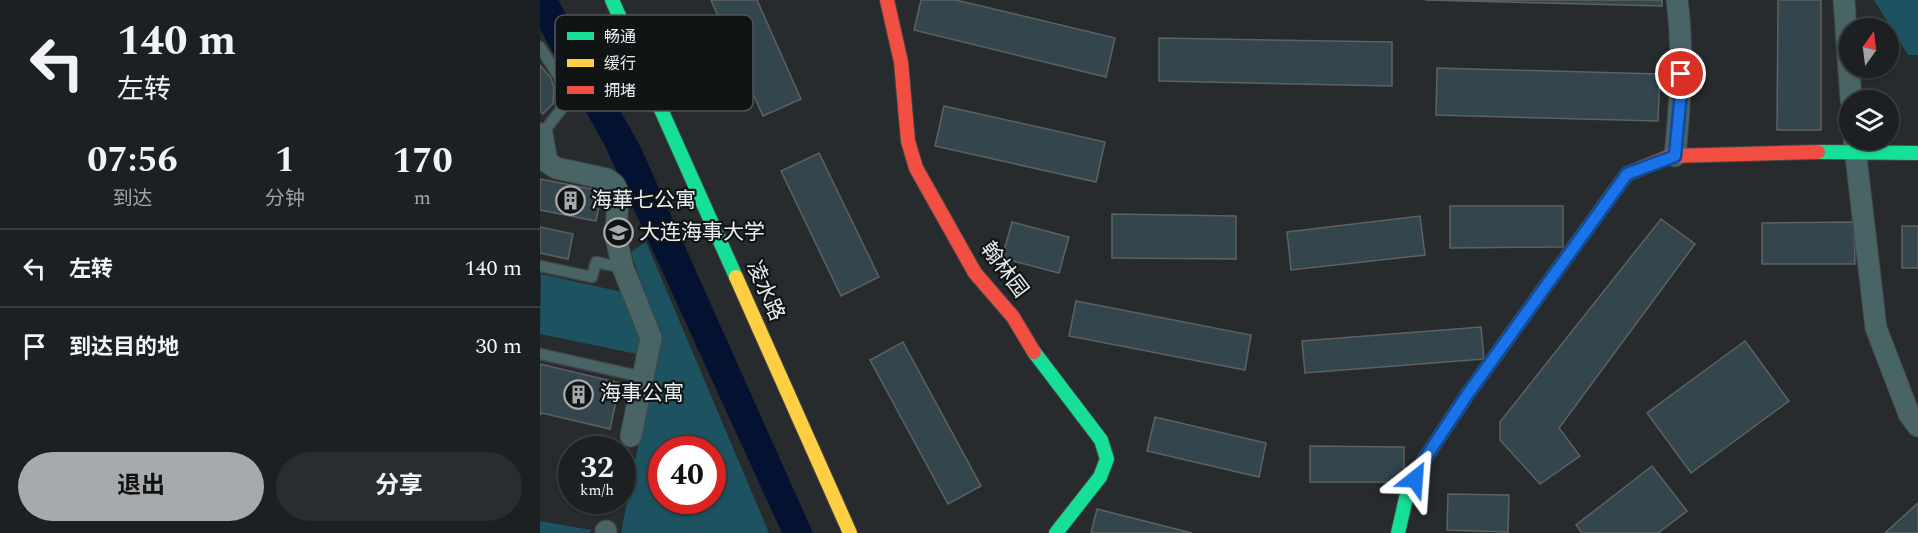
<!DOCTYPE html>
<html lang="zh">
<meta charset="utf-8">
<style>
:root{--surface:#1d2022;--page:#2a2d2f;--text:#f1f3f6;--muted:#a0a3a5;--line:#3b3e40;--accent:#a6aaac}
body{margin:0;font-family:Spectral,"Noto Sans SC",serif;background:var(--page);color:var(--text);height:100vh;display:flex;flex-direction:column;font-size:22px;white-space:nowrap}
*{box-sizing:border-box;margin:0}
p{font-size:20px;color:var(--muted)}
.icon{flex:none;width:33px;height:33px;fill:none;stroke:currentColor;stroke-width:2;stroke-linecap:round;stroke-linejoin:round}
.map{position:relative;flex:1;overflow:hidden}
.drawer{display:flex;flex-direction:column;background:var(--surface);width:540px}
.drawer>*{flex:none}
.top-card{background:#1d2022;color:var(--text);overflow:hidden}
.needle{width:39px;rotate:14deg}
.buttons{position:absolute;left:1299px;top:18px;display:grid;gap:12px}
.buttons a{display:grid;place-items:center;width:60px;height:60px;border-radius:50%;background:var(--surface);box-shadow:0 2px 4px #0004,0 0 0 2px var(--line);font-size:30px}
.speed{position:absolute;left:18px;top:436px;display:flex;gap:12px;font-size:30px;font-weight:700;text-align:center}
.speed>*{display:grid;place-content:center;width:78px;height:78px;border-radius:50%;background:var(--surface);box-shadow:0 2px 4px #0004,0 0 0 2px var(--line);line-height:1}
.speed small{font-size:15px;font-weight:400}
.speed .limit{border:9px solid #d22;background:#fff;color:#111}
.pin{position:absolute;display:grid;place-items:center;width:51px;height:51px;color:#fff;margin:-26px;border:3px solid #fff;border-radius:50%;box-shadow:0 2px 6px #0007}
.me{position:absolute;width:66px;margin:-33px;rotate:28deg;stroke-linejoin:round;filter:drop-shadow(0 0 4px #0008)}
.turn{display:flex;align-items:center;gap:21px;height:126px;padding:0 18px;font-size:27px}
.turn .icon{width:78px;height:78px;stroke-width:2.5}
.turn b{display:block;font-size:42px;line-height:51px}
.eta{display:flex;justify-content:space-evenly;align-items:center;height:102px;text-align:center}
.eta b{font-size:36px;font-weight:700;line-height:42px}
.cta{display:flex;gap:12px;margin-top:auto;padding:12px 18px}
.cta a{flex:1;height:69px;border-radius:36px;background:var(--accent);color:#111;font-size:24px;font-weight:700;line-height:69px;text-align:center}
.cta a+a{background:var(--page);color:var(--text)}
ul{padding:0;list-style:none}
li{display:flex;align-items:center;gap:18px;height:78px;padding:0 18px;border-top:2px solid var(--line)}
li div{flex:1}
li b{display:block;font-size:22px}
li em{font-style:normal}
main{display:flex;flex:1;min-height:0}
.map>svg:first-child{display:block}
.green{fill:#1d5260;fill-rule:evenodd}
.water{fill:#041232}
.building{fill:#33464e;stroke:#5e6162;stroke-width:1.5}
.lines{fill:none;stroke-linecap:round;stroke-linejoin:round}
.lane-casing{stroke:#434647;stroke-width:13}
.street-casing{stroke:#434647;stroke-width:23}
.fast-casing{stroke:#434647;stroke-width:16}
.slow-casing{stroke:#434647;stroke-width:16}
.jam-casing{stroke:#434647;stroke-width:16}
.lane{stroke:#496465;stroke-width:10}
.street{stroke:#496465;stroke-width:21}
.fast{stroke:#16e098;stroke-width:14}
.slow{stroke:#ffcf43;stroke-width:14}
.jam{stroke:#f24e42;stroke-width:14}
.route-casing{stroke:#114b97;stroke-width:15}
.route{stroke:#1a73e8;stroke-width:10}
.labels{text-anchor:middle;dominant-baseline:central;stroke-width:4.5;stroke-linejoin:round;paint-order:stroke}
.poi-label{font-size:21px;fill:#eaeef0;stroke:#111415;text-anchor:start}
.street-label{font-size:21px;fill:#eaeef0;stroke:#111415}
.key{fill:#111415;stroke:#525557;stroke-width:1.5}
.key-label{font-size:16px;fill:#eaeef0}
</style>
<main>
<section class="drawer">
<div class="top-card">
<div class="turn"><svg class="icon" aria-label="left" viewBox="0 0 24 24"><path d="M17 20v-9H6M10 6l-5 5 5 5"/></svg><div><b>140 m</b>左转</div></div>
</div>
<div class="eta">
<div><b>07:56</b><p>到达</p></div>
<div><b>1</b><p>分钟</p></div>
<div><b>170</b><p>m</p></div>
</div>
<ul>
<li><svg class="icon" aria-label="left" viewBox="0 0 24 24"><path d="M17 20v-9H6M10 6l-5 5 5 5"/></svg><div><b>左转</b></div><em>140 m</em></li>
<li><svg class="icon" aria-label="arrive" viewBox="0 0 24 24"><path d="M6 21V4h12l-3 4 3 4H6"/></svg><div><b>到达目的地</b></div><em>30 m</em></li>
</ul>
<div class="cta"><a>退出</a><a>分享</a></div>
</section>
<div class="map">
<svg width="1378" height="533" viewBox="0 0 1378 533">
<rect width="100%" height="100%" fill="#272b2d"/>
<g class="green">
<path d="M 1334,0 L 1378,0 L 1378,55 L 1368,55 Z"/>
<path d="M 106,242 L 229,533 L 81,533 L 119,339 L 91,252 ZM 122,450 L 172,450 L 172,501 L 122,501 Z"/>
<path d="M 1,274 L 91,294 L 103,327 L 97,354 L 0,334 Z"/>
<path d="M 27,456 L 31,457 L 31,489 L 20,487 Z"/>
<path d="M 0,521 L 51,530 L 50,533 L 0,533 Z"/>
</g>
<path class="water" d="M 0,0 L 18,0 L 101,148 L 273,533 L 242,533 L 65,146 L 0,29 Z"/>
<g class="building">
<path d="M 171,0 L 217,0 L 261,99 L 223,116 Z"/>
<path d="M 381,0 L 416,0 L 575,38 L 566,77 L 374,30 Z"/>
<path d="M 885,0 L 1122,0 L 1122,6 Z"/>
<path d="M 1238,0 L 1281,0 L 1281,130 L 1237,130 Z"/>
<path d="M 619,38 L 852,42 L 852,86 L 619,81 Z"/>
<path d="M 0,65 L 11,78 L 14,88 L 13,104 L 3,114 L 0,111 Z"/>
<path d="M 897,68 L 1120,74 L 1118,121 L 896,115 Z"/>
<path d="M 404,106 L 565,142 L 556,182 L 395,146 Z"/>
<path d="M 279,153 L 339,277 L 301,296 L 241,171 Z"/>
<path d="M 0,179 L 62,191 L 56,221 L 0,210 Z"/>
<path d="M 910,206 L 1023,206 L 1023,247 L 910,248 Z"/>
<path d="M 572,214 L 696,216 L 696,259 L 572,258 Z"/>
<path d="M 880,216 L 885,255 L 751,270 L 747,232 Z"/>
<path d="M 1121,219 L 1155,244 L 1019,428 L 1040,456 L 1000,484 L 960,440 L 960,422 Z"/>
<path d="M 472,222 L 529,237 L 519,273 L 462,258 Z"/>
<path d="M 1314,222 L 1315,264 L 1222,264 L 1222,223 Z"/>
<rect x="1362" y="226" width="16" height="42"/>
<path d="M 0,227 L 33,234 L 28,259 L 0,253 Z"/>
<path d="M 536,301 L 711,335 L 705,370 L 529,336 Z"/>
<path d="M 941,327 L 944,359 L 765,373 L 762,341 Z"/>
<path d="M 1205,341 L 1249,401 L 1151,473 L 1107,413 Z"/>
<path d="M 363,342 L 441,486 L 408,504 L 330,360 Z"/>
<path d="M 0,364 L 80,383 L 70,429 L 2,413 L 0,415 Z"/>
<path d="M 615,417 L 726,443 L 719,477 L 607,451 Z"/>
<path d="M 770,446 L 864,447 L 864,482 L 770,482 Z"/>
<path d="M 1112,466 L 1147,511 L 1118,533 L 1042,533 L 1036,525 Z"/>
<path d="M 908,494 L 969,495 L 968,532 L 907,530 Z"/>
<path d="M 1378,503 L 1378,533 L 1345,533 Z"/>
<path d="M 557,509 L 652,533 L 551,533 Z"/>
</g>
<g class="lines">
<defs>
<g id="lane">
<path d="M 0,47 L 23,83 L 23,107 L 2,134"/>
<path d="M 0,266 L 52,277 L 56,262 L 83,268"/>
<path d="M 0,354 L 103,377"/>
</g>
<g id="street">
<path d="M 1304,0 L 1311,100"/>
<path d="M 0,134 L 2,134 L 7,162 L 16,168 L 67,179 L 74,184 L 78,192 L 76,238 L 83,268 L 111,338 L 91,436"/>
<path d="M 1314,140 L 1336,328 L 1369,414 L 1378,426"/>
<path d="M 1135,156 C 1140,104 1144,52 1137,0"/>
<path d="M 66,533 L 66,531"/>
</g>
<g id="fast">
<path d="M 72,0 L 196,277"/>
<path d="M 1278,152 L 1378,153"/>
<path d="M 494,352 L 561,440 L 567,459 L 560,477 L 516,533"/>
<path d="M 858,533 L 866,498 L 884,460 L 927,395 L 1073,193"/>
</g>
<path id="slow" d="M 196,277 L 310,533"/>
<g id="jam">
<path d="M 347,0 L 361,62 L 368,141 L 376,168 L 435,273 L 473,317 L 494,352"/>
<path d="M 1073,193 L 1087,174 L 1131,156 L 1278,152"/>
</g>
</defs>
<use href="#lane" class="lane-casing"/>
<use href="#street" class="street-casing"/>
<use href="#fast" class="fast-casing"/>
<use href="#slow" class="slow-casing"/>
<use href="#jam" class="jam-casing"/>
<use href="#lane" class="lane"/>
<use href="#street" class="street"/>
<use href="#fast" class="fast"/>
<use href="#slow" class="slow"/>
<use href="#jam" class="jam"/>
</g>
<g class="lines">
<defs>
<path id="route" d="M 875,479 L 884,460 L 927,395 L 1087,174 L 1135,156 L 1141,92 L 1141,74"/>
</defs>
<use href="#route" class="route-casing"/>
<use href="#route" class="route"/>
</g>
<defs>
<symbol id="building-ring" viewBox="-11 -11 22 22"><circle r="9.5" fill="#111415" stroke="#a6aaac" stroke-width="1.5"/><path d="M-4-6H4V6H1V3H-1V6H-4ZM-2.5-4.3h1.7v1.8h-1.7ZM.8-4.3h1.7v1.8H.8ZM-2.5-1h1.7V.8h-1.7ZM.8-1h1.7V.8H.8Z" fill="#a6aaac"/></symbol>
<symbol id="university-ring" viewBox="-11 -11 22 22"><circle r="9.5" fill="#111415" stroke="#a6aaac" stroke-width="1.5"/><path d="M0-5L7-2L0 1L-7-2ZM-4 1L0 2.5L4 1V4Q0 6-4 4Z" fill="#a6aaac"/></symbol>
</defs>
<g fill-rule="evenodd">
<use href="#building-ring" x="14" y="184" width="33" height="33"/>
<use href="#university-ring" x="62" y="216" width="33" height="33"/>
<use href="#building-ring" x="22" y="378" width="33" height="33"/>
</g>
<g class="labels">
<g class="poi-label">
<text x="51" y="201">海華七公寓</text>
<text x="99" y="233">大连海事大学</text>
<text x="60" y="394">海事公寓</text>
</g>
<g class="street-label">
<text transform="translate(464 270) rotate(53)">翰林园</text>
<text transform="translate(225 291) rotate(66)">凌水路</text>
</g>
</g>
<rect x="15" y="15" width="198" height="96" rx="9" class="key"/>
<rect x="27" y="32" width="27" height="8" fill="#16e098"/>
<rect x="27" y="59" width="27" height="8" fill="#ffcf43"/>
<rect x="27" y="86" width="27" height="8" fill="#f24e42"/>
<g class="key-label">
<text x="64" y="42">畅通</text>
<text x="64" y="69">缓行</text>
<text x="64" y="96">拥堵</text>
</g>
</svg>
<div class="buttons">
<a><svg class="needle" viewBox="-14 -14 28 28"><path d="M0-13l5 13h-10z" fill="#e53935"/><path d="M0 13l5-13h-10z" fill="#a0a3a5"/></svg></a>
<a><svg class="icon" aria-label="layers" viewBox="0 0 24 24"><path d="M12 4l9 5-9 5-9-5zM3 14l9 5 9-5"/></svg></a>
</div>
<div class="speed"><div>32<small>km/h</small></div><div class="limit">40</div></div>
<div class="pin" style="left:1141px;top:74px;background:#d93025"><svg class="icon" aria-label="arrive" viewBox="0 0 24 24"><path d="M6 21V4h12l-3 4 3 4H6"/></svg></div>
<svg class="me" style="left:875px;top:479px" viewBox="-20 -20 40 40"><path d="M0-17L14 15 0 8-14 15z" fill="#1a73e8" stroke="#fff" stroke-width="4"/></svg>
</div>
</main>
